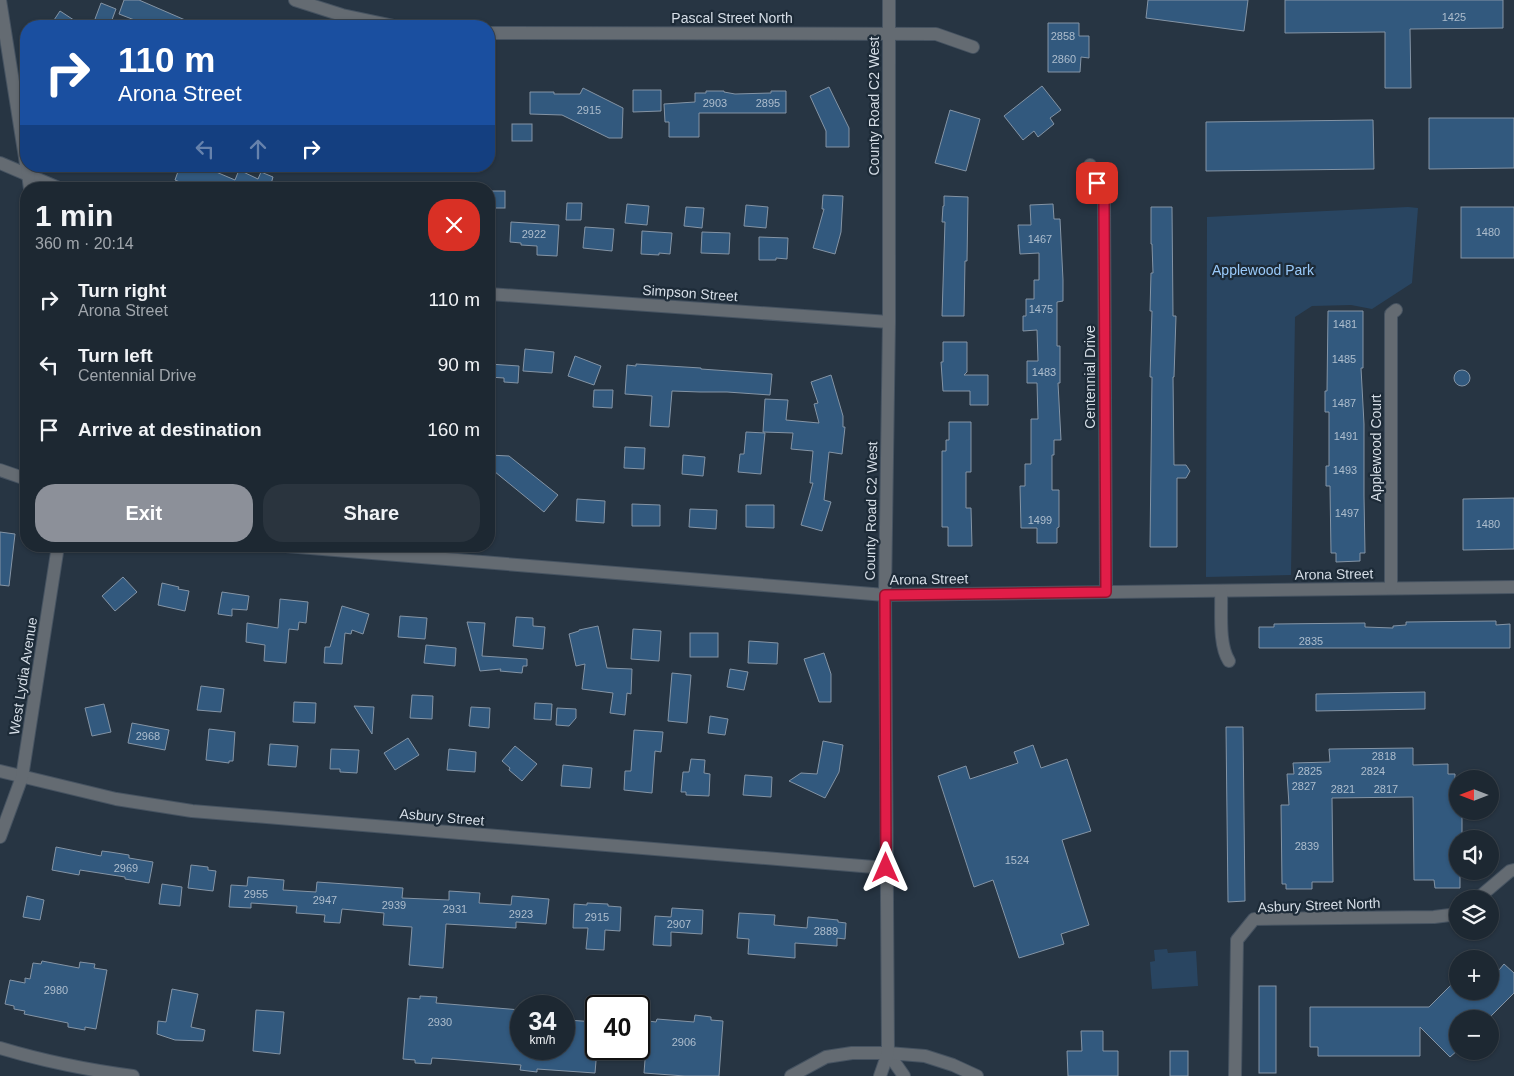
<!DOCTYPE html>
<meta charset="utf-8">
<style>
:root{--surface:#1d2832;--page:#2a343e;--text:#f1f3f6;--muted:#a0a6ac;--line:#3b444d;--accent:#8c9099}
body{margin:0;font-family:Helvetica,sans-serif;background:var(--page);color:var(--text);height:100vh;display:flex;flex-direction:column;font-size:19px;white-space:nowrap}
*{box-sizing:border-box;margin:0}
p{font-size:16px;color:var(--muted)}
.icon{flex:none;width:28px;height:28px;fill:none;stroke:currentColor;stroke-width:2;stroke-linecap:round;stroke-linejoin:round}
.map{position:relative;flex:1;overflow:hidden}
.side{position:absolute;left:20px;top:182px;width:475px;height:370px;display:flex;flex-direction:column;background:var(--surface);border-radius:20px;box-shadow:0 1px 4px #0004,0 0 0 1px var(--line)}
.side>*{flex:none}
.top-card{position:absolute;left:20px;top:20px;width:475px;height:152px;border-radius:20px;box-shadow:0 1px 4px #0004,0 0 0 1px var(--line);background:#1a4fa0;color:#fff;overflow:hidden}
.needle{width:32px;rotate:270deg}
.controls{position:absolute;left:1449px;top:770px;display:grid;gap:10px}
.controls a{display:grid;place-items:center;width:50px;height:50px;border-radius:50%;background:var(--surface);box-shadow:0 1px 4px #0004,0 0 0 1px var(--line);font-size:25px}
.speed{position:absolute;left:510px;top:995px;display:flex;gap:10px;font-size:25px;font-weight:700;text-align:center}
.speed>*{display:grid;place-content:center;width:65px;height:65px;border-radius:50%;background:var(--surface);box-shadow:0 1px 4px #0004,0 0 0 1px var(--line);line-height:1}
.speed small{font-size:12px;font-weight:400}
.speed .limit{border:2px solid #111;border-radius:8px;background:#fff;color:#111}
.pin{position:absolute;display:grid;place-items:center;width:42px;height:42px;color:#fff;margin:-21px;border-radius:10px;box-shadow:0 2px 8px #0006}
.me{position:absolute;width:55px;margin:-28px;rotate:0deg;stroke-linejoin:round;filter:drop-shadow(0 0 4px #0008)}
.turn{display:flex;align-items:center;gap:18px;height:105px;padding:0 15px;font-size:22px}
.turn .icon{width:65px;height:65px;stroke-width:2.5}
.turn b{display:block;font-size:35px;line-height:42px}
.lanes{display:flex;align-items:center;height:48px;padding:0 15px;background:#0003;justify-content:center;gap:25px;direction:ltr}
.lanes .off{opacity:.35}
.round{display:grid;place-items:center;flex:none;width:52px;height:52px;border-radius:20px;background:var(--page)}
.head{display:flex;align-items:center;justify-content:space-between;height:85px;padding:0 15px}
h1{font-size:30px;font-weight:600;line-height:38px}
.button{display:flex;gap:10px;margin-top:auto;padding:10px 15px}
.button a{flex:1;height:58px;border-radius:20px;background:var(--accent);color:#fff;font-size:20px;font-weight:600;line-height:58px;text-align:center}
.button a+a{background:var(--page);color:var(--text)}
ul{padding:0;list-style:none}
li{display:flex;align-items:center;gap:15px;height:65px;padding:0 15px}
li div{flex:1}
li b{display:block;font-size:19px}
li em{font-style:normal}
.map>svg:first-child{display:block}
.green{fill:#294561}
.building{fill:#32597e;stroke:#8494a5}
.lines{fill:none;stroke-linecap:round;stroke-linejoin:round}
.minor-casing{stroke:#465361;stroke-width:14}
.tertiary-casing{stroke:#465361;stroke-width:14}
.minor{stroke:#646b72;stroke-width:12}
.tertiary{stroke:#646b72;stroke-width:12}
.route-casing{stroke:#92132f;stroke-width:12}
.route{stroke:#e11d48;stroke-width:9}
.labels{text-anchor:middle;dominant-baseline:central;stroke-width:4.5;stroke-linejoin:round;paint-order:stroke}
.number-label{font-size:11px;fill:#adbdcd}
.street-label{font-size:14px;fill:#d6dee7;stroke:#1d2b38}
.park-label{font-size:14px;fill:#9acafa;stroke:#1d2b38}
</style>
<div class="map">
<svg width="1514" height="1076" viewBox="0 0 1514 1076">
<rect width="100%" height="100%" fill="#273543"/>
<g class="green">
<path d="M 1408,207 L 1418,208 L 1412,283 L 1372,309 L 1351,305 L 1312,306 L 1295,317 L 1291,575 L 1206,577 L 1207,217 Z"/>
<path d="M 1167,949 L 1168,953 L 1196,951 L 1198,986 L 1152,989 L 1150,962 L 1155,961 L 1154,950 Z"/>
</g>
<g class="building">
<path d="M 124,0 L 139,0 L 199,26 L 150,26 L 119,14 Z"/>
<path d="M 1148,0 L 1248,0 L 1244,31 L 1146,18 Z"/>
<path d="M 1285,0 L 1503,0 L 1503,28 L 1410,29 L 1411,88 L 1385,88 L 1385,32 L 1285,33 Z"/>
<path d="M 101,3 L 116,9 L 110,25 L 95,19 Z"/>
<path d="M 60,11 L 83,26 L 50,26 Z"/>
<path d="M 1048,23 L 1079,23 L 1079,36 L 1089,36 L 1089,58 L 1081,57 L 1080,72 L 1048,72 Z"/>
<path d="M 1042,86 L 1061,110 L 1050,118 L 1054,124 L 1038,137 L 1034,131 L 1023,140 L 1004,116 Z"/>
<path d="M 829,87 L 849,128 L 849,147 L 826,147 L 826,131 L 810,96 Z"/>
<path d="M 583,88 L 623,108 L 622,138 L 609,138 L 562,115 L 530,114 L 530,92 L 554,92 L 554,94 L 580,94 Z"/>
<path d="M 633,90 L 661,90 L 661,111 L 633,112 Z"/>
<path d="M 706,91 L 724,91 L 724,92 L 735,94 L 771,93 L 771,91 L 786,91 L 786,113 L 699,113 L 699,137 L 669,137 L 669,122 L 665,122 L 664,104 L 695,102 L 695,93 L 706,93 Z"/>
<path d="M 950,110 L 980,119 L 966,171 L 935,163 Z"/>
<path d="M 1429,118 L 1514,118 L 1514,168 L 1429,169 Z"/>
<path d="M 1373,120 L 1374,169 L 1206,171 L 1206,122 Z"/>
<rect x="512" y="124" width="20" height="17"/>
<path d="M 180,166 L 202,166 L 235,180 L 239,170 L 258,179 L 261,172 L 273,177 L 271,184 L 281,189 L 197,189 L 175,180 Z"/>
<rect x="489" y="191" width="16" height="17"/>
<path d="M 823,195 L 843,196 L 841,232 L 835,254 L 813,248 L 824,209 L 822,209 Z"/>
<path d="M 944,196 L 968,197 L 967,261 L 965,261 L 964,316 L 942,316 L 945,222 L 942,222 L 943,206 L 944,206 Z"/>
<path d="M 567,203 L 582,203 L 581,220 L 566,220 Z"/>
<path d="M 627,204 L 649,206 L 647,225 L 625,223 Z"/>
<path d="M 1053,204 L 1054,219 L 1060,219 L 1063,280 L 1063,301 L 1057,302 L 1057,346 L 1060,346 L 1060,383 L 1058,383 L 1061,440 L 1054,440 L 1054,455 L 1052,455 L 1052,490 L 1059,490 L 1059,527 L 1057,528 L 1057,543 L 1037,543 L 1037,528 L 1021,528 L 1020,486 L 1025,486 L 1025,464 L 1031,464 L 1031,419 L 1038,419 L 1037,383 L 1027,383 L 1027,361 L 1038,361 L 1037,330 L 1023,331 L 1023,316 L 1026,316 L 1026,299 L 1034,299 L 1034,280 L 1039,280 L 1039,253 L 1020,254 L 1018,225 L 1031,225 L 1030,205 Z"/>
<path d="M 746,205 L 768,207 L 766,228 L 744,226 Z"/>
<path d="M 686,207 L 704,208 L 702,228 L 684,226 Z"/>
<path d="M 1151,207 L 1172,207 L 1173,316 L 1176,316 L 1174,377 L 1173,377 L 1174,465 L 1186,465 L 1190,471 L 1186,478 L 1177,478 L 1177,547 L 1150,547 L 1152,377 L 1150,377 L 1152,311 L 1150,311 L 1151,273 L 1153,273 L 1152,244 L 1151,244 Z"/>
<rect x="1461" y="207" width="53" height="51"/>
<path d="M 511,222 L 559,225 L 557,256 L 537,255 L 537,246 L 521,245 L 521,243 L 510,242 Z"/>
<path d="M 585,227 L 614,229 L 612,251 L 583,248 Z"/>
<path d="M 642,231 L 672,233 L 670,254 L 659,253 L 659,255 L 641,254 Z"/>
<path d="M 702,232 L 730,233 L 729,254 L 701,253 Z"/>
<path d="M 759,237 L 788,238 L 787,259 L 776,258 L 776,260 L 759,260 Z"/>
<path d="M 1328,311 L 1363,311 L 1363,368 L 1361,368 L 1364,424 L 1364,496 L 1365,553 L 1360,553 L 1360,561 L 1336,562 L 1336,553 L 1331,553 L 1330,486 L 1326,486 L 1326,466 L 1329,466 L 1329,412 L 1325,412 L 1325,391 L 1327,391 Z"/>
<path d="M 943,342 L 967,342 L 967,372 L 964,375 L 988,375 L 988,405 L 970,405 L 970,391 L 943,391 L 941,362 L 943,362 Z"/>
<path d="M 525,349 L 554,352 L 552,373 L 523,371 Z"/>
<path d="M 575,356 L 601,366 L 594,385 L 568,376 Z"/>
<path d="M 489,364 L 519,366 L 518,383 L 504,382 L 504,378 L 489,377 Z"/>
<path d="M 636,364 L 701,368 L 701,369 L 772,374 L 770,395 L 727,392 L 700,392 L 672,391 L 669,427 L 650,426 L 652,396 L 625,394 L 627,365 L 636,366 Z"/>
<circle cx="1462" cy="378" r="8"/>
<path d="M 831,375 L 843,416 L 843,427 L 845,427 L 842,454 L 829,452 L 824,500 L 831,502 L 822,531 L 801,525 L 813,483 L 810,483 L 813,451 L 791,449 L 793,433 L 763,432 L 765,399 L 788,400 L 786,420 L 819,423 L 814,404 L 818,403 L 811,382 Z"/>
<path d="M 594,390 L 613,390 L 612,408 L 593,407 Z"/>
<path d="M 949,422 L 971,422 L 971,472 L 966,472 L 966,508 L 971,508 L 972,546 L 948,546 L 948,527 L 942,527 L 942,451 L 946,451 L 946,440 L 949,440 Z"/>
<path d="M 746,432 L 765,433 L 761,474 L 738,472 L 740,454 L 744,454 Z"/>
<path d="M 625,447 L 645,448 L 644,469 L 624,468 Z"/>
<path d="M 489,455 L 509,456 L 558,495 L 544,512 L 489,467 Z"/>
<path d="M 683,455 L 705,457 L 703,476 L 682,474 Z"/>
<path d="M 1514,498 L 1514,549 L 1463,550 L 1463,499 Z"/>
<path d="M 577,499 L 605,501 L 604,523 L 576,521 Z"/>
<path d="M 632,504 L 660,505 L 660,526 L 632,526 Z"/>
<path d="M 746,505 L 774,505 L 774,528 L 746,527 Z"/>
<path d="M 690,509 L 717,510 L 716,529 L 689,527 Z"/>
<path d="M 0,532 L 15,534 L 9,586 L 0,585 Z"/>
<path d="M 123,577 L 137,592 L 115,611 L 102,596 Z"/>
<path d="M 162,583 L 179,587 L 178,589 L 189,591 L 185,611 L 158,605 Z"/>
<path d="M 222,592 L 249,596 L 247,610 L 232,609 L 232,616 L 218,614 Z"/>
<path d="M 280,599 L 308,602 L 306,623 L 299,622 L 298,630 L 289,629 L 286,663 L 264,661 L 265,645 L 246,642 L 247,623 L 278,628 Z"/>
<path d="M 342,606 L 369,614 L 363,634 L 352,630 L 351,634 L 345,633 L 342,664 L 324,663 L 325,647 L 330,647 Z"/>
<path d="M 400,616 L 427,618 L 425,639 L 398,637 Z"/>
<path d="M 516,617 L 533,618 L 533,626 L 545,627 L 543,649 L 513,646 Z"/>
<path d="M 1496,621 L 1496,625 L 1510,624 L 1510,648 L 1259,648 L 1259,627 L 1274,627 L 1274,624 L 1365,623 L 1365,627 L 1393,628 L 1393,626 L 1406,625 L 1406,622 Z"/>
<path d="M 467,622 L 485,623 L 482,656 L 527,659 L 527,666 L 523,666 L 522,673 L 500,671 L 501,669 L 480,671 Z"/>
<path d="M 598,626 L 607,668 L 632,669 L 631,694 L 627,693 L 625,715 L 610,713 L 613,693 L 582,689 L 585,664 L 576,666 L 569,634 L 579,631 L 579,630 Z"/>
<path d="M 633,629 L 661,631 L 659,661 L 631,659 Z"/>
<rect x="690" y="633" width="28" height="24"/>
<path d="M 749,641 L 778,643 L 777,664 L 748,663 Z"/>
<path d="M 426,645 L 456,648 L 455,666 L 424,663 Z"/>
<path d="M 824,653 L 831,674 L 831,702 L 819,702 L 804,659 Z"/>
<path d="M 730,669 L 748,672 L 744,690 L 727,687 Z"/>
<path d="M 672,673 L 691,675 L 687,723 L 668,721 Z"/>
<path d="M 201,686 L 224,689 L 221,712 L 197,710 Z"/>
<path d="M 1425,692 L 1425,709 L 1316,711 L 1316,694 Z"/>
<path d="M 412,695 L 433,696 L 432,719 L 410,718 Z"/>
<path d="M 294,702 L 316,703 L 315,723 L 293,722 Z"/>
<path d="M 535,703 L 552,704 L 551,720 L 534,719 Z"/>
<path d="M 104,704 L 111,732 L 92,736 L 85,708 Z"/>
<path d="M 354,706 L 374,707 L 372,734 Z"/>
<path d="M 471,707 L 490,708 L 489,728 L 469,726 Z"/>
<path d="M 557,708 L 576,709 L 576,718 L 569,726 L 556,725 Z"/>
<path d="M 710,716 L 728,719 L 725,735 L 708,733 Z"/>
<path d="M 132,723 L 169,730 L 165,750 L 128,743 Z"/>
<path d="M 1226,727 L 1243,727 L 1245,901 L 1228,902 Z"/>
<path d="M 209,729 L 235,732 L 233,761 L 229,761 L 229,763 L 206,760 Z"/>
<path d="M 634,730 L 663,732 L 661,752 L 655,751 L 652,793 L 624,790 L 625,771 L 631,771 Z"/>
<path d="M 408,738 L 419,755 L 395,770 L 384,753 Z"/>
<path d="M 823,741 L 843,745 L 839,772 L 825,798 L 789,781 L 801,773 L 817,774 Z"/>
<path d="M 270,744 L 298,746 L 296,767 L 268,765 Z"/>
<path d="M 1033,745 L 1041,768 L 1067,759 L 1091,831 L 1062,840 L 1089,925 L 1061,934 L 1064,944 L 1019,958 L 993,880 L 974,887 L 938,776 L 966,766 L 970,779 L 1018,763 L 1014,752 Z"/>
<path d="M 515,746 L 537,764 L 522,781 L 509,770 L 510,768 L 502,761 Z"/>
<path d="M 1413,748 L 1413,765 L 1448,764 L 1448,774 L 1455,774 L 1455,799 L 1458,799 L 1458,811 L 1462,811 L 1462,839 L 1458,839 L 1458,871 L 1460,871 L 1460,888 L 1435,888 L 1434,880 L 1414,880 L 1413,797 L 1332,798 L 1333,882 L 1312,882 L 1312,889 L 1286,889 L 1286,884 L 1282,884 L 1281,805 L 1289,805 L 1287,774 L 1294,774 L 1293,763 L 1330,762 L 1329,749 Z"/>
<path d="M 331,749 L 359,750 L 357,773 L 340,772 L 340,769 L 330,769 Z"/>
<path d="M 449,749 L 476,752 L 475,772 L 447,770 Z"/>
<path d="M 691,759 L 705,760 L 704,773 L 710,774 L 709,796 L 686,795 L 686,792 L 681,792 L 683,772 L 689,772 Z"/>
<path d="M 563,765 L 592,768 L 590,788 L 561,786 Z"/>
<path d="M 745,775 L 772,777 L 771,797 L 743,795 Z"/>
<path d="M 56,847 L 101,856 L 102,851 L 110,852 L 129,855 L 129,858 L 153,862 L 149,883 L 125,879 L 125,877 L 80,870 L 79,875 L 52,870 Z"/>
<path d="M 191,865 L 208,867 L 208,870 L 216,871 L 213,891 L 188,888 Z"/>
<path d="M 248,877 L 284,880 L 283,890 L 316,892 L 317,882 L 403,888 L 402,898 L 449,900 L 449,891 L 480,893 L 479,903 L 511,905 L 512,896 L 549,899 L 546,924 L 516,922 L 516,928 L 446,924 L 443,968 L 409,965 L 412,927 L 383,925 L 384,913 L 342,909 L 340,923 L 324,922 L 325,915 L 296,913 L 297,906 L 251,903 L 251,908 L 229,907 L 231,885 L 247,886 Z"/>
<path d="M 162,884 L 182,887 L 180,906 L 159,904 Z"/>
<path d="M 27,896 L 44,900 L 40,920 L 23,917 Z"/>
<path d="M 587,903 L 608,904 L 608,906 L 621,907 L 620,931 L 605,930 L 604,950 L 586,949 L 588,928 L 573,928 L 574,904 L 587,905 Z"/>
<path d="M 672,908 L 703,910 L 702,934 L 671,932 L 671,946 L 653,945 L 655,916 L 671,917 Z"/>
<path d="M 739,913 L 775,915 L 774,925 L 807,928 L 808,917 L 838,920 L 838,922 L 846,923 L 845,939 L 837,938 L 837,946 L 795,943 L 795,958 L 748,954 L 749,939 L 737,938 Z"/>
<path d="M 42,961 L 79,968 L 80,962 L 95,964 L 94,968 L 107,970 L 96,1029 L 85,1027 L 85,1030 L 68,1027 L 68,1023 L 24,1014 L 25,1011 L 14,1009 L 14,1006 L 5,1004 L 10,980 L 25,983 L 25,978 L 30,979 L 33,963 L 41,964 Z"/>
<path d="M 1490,961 L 1499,970 L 1504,964 L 1514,973 L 1514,993 L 1488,1019 L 1458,1019 L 1458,1050 L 1450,1057 L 1420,1027 L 1420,1056 L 1318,1056 L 1318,1047 L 1310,1047 L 1310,1007 L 1429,1007 L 1458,978 L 1458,991 L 1490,991 Z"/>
<rect x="1259" y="986" width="17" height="87"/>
<path d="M 172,989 L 198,994 L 191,1027 L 205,1030 L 203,1041 L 175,1040 L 157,1034 L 158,1021 L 166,1022 Z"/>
<path d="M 420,996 L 437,997 L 436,1003 L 521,1010 L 521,1049 L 564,1049 L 567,1020 L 596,1022 L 597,1049 L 595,1073 L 537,1069 L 537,1072 L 520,1070 L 521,1065 L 448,1059 L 432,1058 L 431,1064 L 415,1063 L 415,1060 L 403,1059 L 408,998 L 420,999 Z"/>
<path d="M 256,1010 L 284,1012 L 280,1054 L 253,1051 Z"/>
<path d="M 695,1015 L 711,1017 L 711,1020 L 723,1021 L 719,1076 L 685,1076 L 644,1073 L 648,1021 L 656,1022 L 657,1019 L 694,1022 Z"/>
<path d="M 1081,1031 L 1103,1031 L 1103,1051 L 1118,1051 L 1118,1076 L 1068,1076 L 1067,1051 L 1082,1051 Z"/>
<rect x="1170" y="1051" width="18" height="25"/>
</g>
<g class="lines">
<defs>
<g id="minor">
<path d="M 295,0 L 342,15 L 394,26"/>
<path d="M 489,33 L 936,34 L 973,47"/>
<path d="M 0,163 L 61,189"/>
<path d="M 1090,165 L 1104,201 L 1106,592"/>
<path d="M 489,294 L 889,322"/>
<path d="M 0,470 L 26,479"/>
<path d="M 286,546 L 885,595 L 1514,587"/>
<path d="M 1391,588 L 1391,314 L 1396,310"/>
<path d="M 1221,591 C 1222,611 1218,644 1229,661"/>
<path d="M 0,771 L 116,799 L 192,811 L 886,868"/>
<path d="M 1477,899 L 1510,871 L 1514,870"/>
<path d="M 1235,1076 L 1237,940 L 1254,919 L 1434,917 L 1458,914"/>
</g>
<g id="tertiary">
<path d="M 0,0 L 26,164"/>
<path d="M 27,166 L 30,189"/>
<path d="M 0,837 L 22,777 L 58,546"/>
<path d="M 0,1048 C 43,1061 88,1070 133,1076"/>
<path d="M 888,1053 L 904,1076"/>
<path d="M 791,1076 L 826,1057 L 852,1053 L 888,1053 L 925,1056 L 953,1065 L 977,1076"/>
<path d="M 880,1076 L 888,1053 L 885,595 L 889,322 L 889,0"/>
</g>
</defs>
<use href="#minor" class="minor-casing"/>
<use href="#tertiary" class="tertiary-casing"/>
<use href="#minor" class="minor"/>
<use href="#tertiary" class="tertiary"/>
</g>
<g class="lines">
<defs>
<path id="route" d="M 886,868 L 885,595 L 1106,592 L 1104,201 L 1097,183"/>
</defs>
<use href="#route" class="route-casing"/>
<use href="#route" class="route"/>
</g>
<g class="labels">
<g class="number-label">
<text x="1454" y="17">1425</text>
<text x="1063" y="36">2858</text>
<text x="1064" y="59">2860</text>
<text x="715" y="103">2903</text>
<text x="768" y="103">2895</text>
<text x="589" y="110">2915</text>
<text x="1488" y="232">1480</text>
<text x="534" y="234">2922</text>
<text x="1040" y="239">1467</text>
<text x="1041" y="309">1475</text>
<text x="1345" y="324">1481</text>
<text x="1344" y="359">1485</text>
<text x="1044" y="372">1483</text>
<text x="1344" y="403">1487</text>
<text x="1346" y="436">1491</text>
<text x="1345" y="470">1493</text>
<text x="1347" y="513">1497</text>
<text x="1040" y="520">1499</text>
<text x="1488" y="524">1480</text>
<text x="1311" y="641">2835</text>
<text x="148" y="736">2968</text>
<text x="1384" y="756">2818</text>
<text x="1310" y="771">2825</text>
<text x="1373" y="771">2824</text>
<text x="1304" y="786">2827</text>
<text x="1343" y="789">2821</text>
<text x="1386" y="789">2817</text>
<text x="1307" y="846">2839</text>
<text x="1017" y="860">1524</text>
<text x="126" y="868">2969</text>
<text x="256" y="894">2955</text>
<text x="325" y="900">2947</text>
<text x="394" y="905">2939</text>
<text x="455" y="909">2931</text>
<text x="521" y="914">2923</text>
<text x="597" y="917">2915</text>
<text x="679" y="924">2907</text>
<text x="826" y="931">2889</text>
<text x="56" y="990">2980</text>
<text x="440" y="1022">2930</text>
<text x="684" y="1042">2906</text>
</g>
<g class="street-label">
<text x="732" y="18">Pascal Street North</text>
<text transform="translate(874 106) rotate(-90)">County Road C2 West</text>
<text transform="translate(690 293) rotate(4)">Simpson Street</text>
<text transform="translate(1090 377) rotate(-90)">Centennial Drive</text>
<text transform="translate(1376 448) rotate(-90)">Applewood Court</text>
<text transform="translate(871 511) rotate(-89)">County Road C2 West</text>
<text transform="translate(1334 574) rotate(-1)">Arona Street</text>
<text transform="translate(929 579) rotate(-1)">Arona Street</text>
<text transform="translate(23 676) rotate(-81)">West Lydia Avenue</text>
<text transform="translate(442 817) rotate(5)">Asbury Street</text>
<text transform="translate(1319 905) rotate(-2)">Asbury Street North</text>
</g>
<g class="park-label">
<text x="1263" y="270">Applewood Park</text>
</g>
</g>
</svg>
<div class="controls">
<a><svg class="needle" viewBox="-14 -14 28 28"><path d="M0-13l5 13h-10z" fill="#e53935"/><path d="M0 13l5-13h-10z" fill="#a0a6ac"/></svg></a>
<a><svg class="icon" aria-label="sound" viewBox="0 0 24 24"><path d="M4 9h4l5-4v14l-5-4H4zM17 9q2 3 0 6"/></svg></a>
<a><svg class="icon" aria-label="layers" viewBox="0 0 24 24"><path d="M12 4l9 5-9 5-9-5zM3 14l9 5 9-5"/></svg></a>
<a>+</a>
<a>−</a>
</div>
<div class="speed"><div>34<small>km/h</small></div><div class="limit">40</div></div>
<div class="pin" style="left:1097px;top:183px;background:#d93025"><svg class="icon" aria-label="arrive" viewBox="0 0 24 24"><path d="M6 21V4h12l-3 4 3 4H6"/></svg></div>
<svg class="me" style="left:886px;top:868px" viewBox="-20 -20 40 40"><path d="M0-17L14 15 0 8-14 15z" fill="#e11d48" stroke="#fff" stroke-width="4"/></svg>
<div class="top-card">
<div class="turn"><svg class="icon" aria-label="right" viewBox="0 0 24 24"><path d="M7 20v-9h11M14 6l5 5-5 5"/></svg><div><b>110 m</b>Arona Street</div></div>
<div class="lanes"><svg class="icon off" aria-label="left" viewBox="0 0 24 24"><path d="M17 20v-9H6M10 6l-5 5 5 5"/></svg><svg class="icon off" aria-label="ahead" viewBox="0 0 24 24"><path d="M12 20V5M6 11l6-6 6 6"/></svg><svg class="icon" aria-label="right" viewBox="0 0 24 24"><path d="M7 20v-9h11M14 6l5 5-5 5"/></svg></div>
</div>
<section class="side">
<div class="head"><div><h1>1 min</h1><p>360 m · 20:14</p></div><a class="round" style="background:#d93025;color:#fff"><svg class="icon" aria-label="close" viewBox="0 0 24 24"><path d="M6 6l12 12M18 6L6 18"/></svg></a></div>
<ul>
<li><svg class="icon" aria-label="right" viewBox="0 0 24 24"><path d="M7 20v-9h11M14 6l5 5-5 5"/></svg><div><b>Turn right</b><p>Arona Street</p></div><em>110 m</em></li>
<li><svg class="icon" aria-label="left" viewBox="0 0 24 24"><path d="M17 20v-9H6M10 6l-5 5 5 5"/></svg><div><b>Turn left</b><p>Centennial Drive</p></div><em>90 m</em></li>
<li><svg class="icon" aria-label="arrive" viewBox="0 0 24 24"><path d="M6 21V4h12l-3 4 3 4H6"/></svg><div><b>Arrive at destination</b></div><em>160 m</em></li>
</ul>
<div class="button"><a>Exit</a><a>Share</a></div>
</section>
</div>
